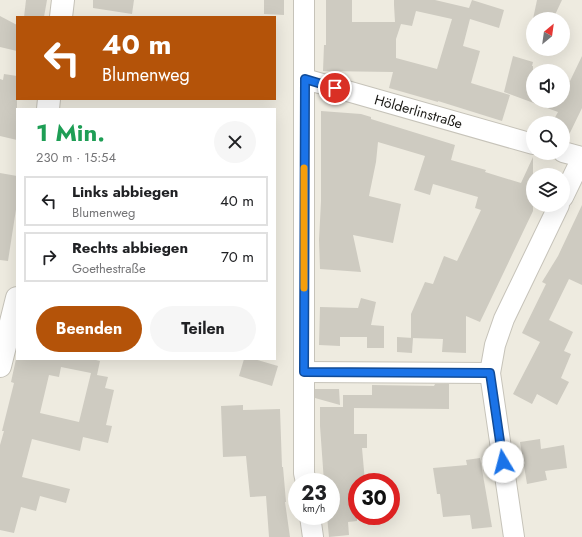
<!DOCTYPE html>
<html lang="de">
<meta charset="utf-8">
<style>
:root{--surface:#fff;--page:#f6f6f6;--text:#202124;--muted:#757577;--line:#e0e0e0;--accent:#b45309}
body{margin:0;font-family:Jost,sans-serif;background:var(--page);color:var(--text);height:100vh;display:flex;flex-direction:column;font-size:15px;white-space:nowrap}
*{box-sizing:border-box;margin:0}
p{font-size:13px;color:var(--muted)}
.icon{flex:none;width:22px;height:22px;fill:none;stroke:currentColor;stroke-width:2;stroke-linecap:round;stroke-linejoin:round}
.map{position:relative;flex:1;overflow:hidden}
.drawer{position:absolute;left:16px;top:108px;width:260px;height:252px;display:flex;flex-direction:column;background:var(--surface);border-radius:0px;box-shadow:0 4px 16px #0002}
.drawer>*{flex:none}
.guide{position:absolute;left:16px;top:16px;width:260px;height:84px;border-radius:0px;box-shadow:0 4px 16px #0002;background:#b45309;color:#fff;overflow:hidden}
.needle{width:26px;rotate:29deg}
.tools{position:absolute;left:526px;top:12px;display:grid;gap:8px}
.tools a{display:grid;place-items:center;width:44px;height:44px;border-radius:50%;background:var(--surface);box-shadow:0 4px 16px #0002;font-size:20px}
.speed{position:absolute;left:288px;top:473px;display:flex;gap:8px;font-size:20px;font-weight:700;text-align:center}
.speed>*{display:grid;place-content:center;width:52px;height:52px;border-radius:50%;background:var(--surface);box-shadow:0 4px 16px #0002;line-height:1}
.speed small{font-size:10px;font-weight:400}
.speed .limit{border:6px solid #d22;background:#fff;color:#111}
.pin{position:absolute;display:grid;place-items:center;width:34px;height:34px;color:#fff;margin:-17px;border:2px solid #fff;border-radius:50%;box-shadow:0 1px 4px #0007}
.me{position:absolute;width:44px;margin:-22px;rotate:352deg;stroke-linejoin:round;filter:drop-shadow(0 0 3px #0008)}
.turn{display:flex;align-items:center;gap:14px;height:84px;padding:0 20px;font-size:18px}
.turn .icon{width:52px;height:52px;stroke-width:2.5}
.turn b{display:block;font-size:28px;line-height:34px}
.round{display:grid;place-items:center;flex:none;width:42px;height:42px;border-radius:21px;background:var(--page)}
.overview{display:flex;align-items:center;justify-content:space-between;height:68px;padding:0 20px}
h1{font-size:24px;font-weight:700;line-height:30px;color:#1e9e55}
.action{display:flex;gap:8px;margin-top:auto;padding:8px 20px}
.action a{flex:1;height:46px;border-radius:24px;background:var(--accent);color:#fff;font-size:16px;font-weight:700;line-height:46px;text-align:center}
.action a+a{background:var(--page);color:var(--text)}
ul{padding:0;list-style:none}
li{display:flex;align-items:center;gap:12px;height:50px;margin:0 8px 6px;padding:0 12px;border:2px solid var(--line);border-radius:0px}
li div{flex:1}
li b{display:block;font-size:15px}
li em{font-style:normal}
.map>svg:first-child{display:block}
.building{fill:#cecbc1;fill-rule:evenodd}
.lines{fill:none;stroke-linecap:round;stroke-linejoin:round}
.street-casing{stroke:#c6c3b9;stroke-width:22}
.secondary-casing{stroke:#c6c3b9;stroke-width:24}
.street{stroke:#fff;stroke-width:20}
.secondary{stroke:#fff;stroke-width:22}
.route-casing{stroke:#114b97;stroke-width:10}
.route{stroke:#1a73e8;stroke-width:7}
.slow{stroke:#f59e0b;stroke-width:7}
.labels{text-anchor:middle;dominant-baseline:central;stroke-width:3.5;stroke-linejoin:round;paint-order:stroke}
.street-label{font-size:14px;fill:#1a1915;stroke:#fbf8ee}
</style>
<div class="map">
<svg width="582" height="537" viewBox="0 0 582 537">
<rect width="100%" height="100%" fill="#eeebe0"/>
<g class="building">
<path d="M 26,0 L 47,0 L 44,17 L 24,17 Z"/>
<path d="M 93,0 L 134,0 L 132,14 L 93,8 Z"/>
<path d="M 264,0 L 284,0 L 284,15 L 264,14 Z"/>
<path d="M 326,0 L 352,0 L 352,22 L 395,22 L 394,5 L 394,0 L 435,0 L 469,8 L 472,0 L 504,10 L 499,28 L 470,19 L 463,46 L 480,51 L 471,83 L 510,95 L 502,121 L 438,101 L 438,102 L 389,88 L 393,72 L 323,71 L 324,45 L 326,45 ZM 416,11 L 452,19 L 437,69 L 396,58 L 396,39 L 401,24 L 412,26 Z"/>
<path d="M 537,0 L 562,0 L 553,19 L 533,19 Z"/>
<path d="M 0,16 L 17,25 L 17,51 L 0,47 Z"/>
<path d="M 513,56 L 533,62 L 532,66 L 533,66 L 533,101 L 563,101 L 563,78 L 570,81 L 582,56 L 582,108 L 566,141 L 563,141 L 563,123 L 552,123 L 558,112 L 504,92 Z"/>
<path d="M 4,74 L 17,76 L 17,140 L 0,136 L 0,79 L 3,80 Z"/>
<path d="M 321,111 L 361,114 L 371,117 L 371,119 L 455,145 L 451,160 L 486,170 L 485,172 L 521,183 L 533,157 L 533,211 L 480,322 L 466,316 L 466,353 L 442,352 L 443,339 L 411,338 L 411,314 L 425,282 L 433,284 L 444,256 L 457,261 L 481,210 L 475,208 L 478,197 L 433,184 L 430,195 L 414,190 L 425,156 L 378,142 L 376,162 L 369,196 L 401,204 L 393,243 L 353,235 L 361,272 L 320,269 L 319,240 L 321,201 Z"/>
<path d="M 0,173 L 17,176 L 17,203 L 8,261 L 0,260 Z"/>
<path d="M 582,205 L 582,285 L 569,279 L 549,320 L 573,332 L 564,351 L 571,354 L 561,378 L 569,382 L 557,405 L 537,394 L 532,404 L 513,394 L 540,342 L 522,333 L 546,284 L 542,282 L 558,256 Z"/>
<path d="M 361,298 L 376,302 L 371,325 L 384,326 L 384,348 L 367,348 L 367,337 L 340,337 L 340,346 L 319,345 L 320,307 L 358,308 Z"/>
<path d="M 397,337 L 413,338 L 412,353 L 397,352 Z"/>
<path d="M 16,359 L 92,359 L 100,361 L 97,375 L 108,377 L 105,388 L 114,390 L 106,425 L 112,426 L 108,443 L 83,437 L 80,451 L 32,439 L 22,477 L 70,489 L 66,503 L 40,496 L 36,511 L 21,507 L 14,533 L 0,530 L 0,445 L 4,431 L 2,431 L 14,383 L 11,382 ZM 61,367 L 91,373 L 79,422 L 40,413 L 49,375 L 59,377 Z"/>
<path d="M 244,359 L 254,359 L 278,366 L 272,386 L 239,376 Z"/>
<path d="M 435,384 L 449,384 L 449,409 L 354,408 L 354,434 L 367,434 L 367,448 L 362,448 L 365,482 L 357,482 L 357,521 L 348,522 L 349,535 L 329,537 L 327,516 L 331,516 L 331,481 L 324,482 L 320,426 L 320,407 L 343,407 L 343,395 L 372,395 L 372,385 L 434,386 Z"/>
<path d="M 315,389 L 339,389 L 340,405 L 315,398 Z"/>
<path d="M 243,405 L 243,410 L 280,409 L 282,467 L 283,467 L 286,502 L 285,502 L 290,537 L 269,537 L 266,496 L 250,497 L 246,456 L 223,457 L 221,406 Z"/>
<path d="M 540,439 L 541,449 L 564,445 L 567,468 L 545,471 L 547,480 L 527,484 L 520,442 Z"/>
<path d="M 480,458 L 492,527 L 472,529 L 470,515 L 443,517 L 440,494 L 437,494 L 433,468 L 467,465 L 466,460 Z"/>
</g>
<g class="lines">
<defs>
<g id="street">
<path d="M 304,0 C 305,158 303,315 304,473 L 306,482"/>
<path id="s1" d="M 305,79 L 533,144"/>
<path d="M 563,152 L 582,157"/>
<path d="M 563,197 L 582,158"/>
<path d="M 304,372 L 490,373"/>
<path d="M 310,516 L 313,537"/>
<path d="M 514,537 L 490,373 L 495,345 L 504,319 L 559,205"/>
</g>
<g id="secondary">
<path d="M 61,17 L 63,0"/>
<path d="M 48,109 L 49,99"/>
<path d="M 0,366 L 17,298"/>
</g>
</defs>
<use href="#street" class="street-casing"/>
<use href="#secondary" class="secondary-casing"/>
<use href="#street" class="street"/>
<use href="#secondary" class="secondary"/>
</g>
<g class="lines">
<defs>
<path id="route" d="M 335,88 L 305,79 L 304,372 L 490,373 L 503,462"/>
</defs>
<use href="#route" class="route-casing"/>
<use href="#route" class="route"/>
<path class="slow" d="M 304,288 L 304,168"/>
</g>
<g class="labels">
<g class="street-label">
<text stroke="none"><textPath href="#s1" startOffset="118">Hölderlinstraße</textPath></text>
</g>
</g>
</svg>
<div class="tools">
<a><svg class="needle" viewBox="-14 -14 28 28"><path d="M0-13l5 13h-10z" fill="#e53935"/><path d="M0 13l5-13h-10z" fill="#757577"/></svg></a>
<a><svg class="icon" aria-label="sound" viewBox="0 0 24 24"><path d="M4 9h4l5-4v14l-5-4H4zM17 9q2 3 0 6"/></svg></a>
<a><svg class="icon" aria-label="search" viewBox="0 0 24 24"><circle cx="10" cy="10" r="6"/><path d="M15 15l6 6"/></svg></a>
<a><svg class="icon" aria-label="layers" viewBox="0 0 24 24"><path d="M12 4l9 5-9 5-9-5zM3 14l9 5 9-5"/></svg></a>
</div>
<div class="speed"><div>23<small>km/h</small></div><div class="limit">30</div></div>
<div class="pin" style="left:335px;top:88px;background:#d93025"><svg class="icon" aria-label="arrive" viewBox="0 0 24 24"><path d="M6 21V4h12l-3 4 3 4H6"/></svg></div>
<svg class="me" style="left:503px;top:462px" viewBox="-20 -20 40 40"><circle r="19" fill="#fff"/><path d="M0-13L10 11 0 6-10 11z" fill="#1a73e8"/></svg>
<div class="guide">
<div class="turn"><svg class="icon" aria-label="left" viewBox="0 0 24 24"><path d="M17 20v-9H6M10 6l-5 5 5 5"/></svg><div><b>40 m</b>Blumenweg</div></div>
</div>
<section class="drawer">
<div class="overview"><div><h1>1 Min.</h1><p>230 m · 15:54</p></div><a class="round"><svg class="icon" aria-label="close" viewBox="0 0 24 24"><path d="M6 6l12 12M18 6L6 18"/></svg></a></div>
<ul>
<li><svg class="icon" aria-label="left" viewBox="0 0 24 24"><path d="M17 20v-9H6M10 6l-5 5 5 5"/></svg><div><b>Links abbiegen</b><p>Blumenweg</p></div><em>40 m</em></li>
<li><svg class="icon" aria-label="right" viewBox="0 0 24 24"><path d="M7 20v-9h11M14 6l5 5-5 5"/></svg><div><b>Rechts abbiegen</b><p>Goethestraße</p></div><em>70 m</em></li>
</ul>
<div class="action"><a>Beenden</a><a>Teilen</a></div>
</section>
</div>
